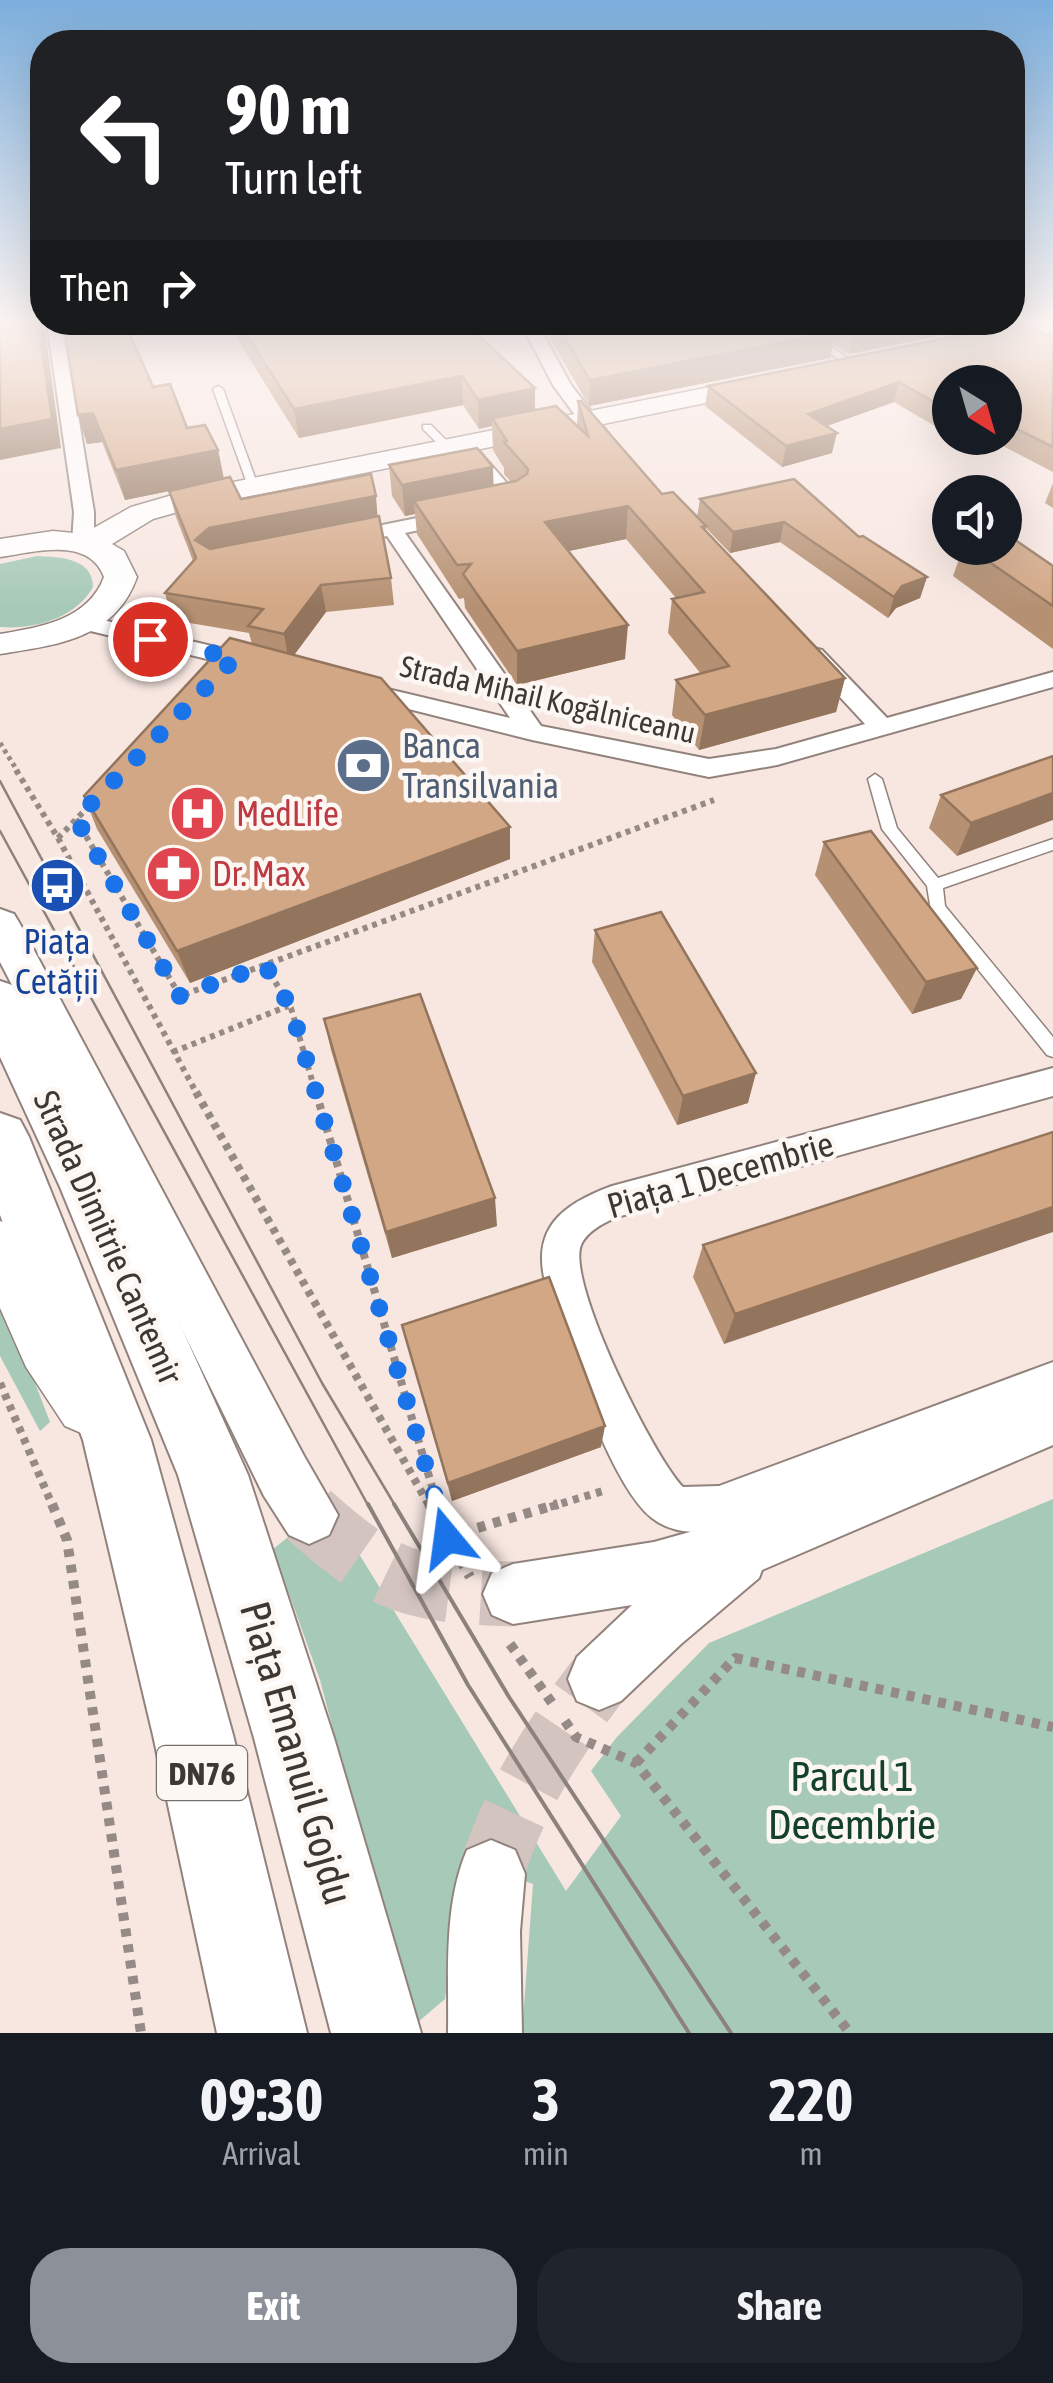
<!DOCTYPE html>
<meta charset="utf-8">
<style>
:root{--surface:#171b24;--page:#20242c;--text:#f1f3f6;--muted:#9ea1a6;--accent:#8c9099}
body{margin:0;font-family:"Asap Condensed",sans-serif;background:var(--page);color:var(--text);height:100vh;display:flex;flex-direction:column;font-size:38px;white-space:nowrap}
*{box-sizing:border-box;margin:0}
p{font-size:32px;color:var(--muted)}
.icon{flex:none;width:55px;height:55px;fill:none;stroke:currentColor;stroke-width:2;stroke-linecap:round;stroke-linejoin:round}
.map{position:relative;height:2033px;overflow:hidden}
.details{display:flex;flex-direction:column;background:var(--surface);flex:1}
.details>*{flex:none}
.top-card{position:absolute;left:30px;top:30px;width:995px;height:305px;border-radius:40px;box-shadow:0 10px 40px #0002;background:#202124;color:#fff;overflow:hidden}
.needle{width:65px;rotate:143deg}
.controls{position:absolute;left:932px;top:365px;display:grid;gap:20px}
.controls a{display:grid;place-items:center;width:90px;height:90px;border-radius:50%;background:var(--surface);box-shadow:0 10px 40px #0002;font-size:50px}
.pin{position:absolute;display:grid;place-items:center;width:85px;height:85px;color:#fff;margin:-42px;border:5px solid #fff;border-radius:50%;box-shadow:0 2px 10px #0007}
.me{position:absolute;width:110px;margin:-55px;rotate:344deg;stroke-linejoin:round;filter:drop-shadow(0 0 8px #0008)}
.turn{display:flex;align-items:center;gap:35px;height:210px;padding:0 30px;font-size:45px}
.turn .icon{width:130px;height:130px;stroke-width:2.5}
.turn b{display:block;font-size:70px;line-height:85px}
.then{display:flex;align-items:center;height:95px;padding:0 30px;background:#0003;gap:20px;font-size:38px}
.eta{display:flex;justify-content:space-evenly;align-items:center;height:170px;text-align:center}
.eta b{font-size:60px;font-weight:700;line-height:70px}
.cta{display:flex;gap:20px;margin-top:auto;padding:20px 30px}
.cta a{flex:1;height:115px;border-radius:40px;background:var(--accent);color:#fff;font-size:40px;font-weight:700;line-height:115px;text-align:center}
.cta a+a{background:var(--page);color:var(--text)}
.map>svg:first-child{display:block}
.green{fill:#a7cab8}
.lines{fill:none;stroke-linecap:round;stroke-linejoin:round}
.tertiary-tunnel{stroke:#d3c4bf;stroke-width:65;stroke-dasharray:65 32;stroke-linecap:butt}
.service-casing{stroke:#91827c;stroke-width:3}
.minor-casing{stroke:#91827c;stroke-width:4}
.tertiary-casing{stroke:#91827c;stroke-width:4}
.secondary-casing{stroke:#91827c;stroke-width:3}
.primary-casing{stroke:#91827c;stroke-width:4}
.path-far3{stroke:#958a85;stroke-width:5;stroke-dasharray:4 4;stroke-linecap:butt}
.path-far2{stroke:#958a85;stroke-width:6;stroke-dasharray:5 5;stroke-linecap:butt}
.path-far1{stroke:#958a85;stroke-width:8;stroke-dasharray:6 6;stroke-linecap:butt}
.path{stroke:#958a85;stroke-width:10;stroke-dasharray:8 8;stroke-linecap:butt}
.service{fill:#fff;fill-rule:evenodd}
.minor{fill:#fff;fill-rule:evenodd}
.tertiary{fill:#fff;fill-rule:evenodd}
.secondary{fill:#fff;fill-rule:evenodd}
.primary{fill:#fff;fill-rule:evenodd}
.tram-far1{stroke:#8c817d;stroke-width:2.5}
.tram{stroke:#8c817d;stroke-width:4}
.wall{fill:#b59072}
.shaded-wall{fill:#93755d}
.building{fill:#d2a785;stroke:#93755d;stroke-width:2.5}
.route{stroke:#1a73e8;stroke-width:18;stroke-dasharray:0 32.4}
.labels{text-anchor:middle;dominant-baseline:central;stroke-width:9;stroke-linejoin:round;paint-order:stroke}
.far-street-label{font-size:30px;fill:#3e3835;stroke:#fdf7f4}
.shield{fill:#fdf7f4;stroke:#77716e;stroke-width:2.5}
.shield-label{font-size:32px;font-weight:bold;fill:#3e3835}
.service-label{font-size:35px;fill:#4e5e75;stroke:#fdf7f4;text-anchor:start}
.health-label{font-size:35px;fill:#be3a42;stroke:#fdf7f4;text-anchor:start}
.transit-label{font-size:35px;fill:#164399;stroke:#fdf7f4}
.street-label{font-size:35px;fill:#3e3835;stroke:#fdf7f4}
.near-street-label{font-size:42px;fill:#3e3835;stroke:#fdf7f4}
.near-park-label{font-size:42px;fill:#14412e;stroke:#fdf7f4}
</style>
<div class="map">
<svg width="1053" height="2033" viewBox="0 0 1053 2033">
<rect width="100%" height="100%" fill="#f8e7e1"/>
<g class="green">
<path d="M 37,556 C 60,557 93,558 93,587 C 76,618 34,630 0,627 L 0,564 Z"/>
<path d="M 0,1292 L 50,1422 L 40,1431 L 0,1356 Z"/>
<path d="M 1053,1499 L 1053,2033 L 522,2033 L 533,1884 L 463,1860 L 445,1999 L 411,2028 L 320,1680 L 273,1549 L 329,1505 L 566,1891 L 621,1816 L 591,1771 L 616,1738 L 709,1643 Z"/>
</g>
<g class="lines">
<g class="tertiary-tunnel">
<path d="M 309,1515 C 384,1582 413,1591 513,1594"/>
<path d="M 491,1874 C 513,1801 553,1739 599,1679"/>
</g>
<defs>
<g id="service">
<path d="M 785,323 L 795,323 L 860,366 L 852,368 Z"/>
<path d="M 218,386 L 223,389 L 258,486 L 257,488 L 248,486 L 213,389 Z"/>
<path d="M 423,425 L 431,425 L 451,445 L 451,449 L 443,449 L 423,429 Z"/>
<path d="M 875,774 L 882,779 L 897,828 L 938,878 L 1053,839 L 1053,850 L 943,888 L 945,906 L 1053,1037 L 1053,1057 L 1047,1055 L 931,911 L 927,886 L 882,829 L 868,779 Z"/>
</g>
<g id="minor">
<path d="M 47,323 L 63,323 L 94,512 L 94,543 L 83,549 L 72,543 L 74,512 Z"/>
<path d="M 521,323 L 537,323 L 571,385 L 614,441 L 611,445 L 597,445 L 553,385 Z"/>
<path d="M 988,323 L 1009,323 L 1053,345 L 1053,357 Z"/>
<path d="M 466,442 L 473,444 L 525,504 L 515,510 L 405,533 L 541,726 L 709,759 L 776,749 L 865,724 L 801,655 L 813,648 L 822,650 L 887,718 L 1053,672 L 1053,687 L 777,765 L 709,777 L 532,740 L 349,694 L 346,689 L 358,682 L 510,718 L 387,536 L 338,546 L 327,540 L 338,534 L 501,501 L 456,448 Z"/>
<path d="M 86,616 L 266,659 L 269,664 L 257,671 L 78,628 L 74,623 Z"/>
<path d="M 1053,1068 L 1053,1096 L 617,1217 C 604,1223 587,1231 581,1245 C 566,1282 654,1458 683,1487 L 719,1486 L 1053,1362 L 1053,1402 L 719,1530 C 696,1534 671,1533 652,1518 C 608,1483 564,1340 546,1285 C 530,1228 563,1204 612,1186 Z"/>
</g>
<g id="tertiary">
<path d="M 0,909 L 14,914 L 20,924 L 304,1456 L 338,1515 L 329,1535 L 309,1544 L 289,1535 L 264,1496 L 46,1053 L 28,1049 L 21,1037 L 25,1010 L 0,962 Z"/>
<path d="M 1053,1390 L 1053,1445 L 762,1570 L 759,1578 L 681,1644 L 621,1701 L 599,1710 L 577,1701 L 568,1679 L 577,1657 L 632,1605 L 513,1624 L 492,1615 L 483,1594 L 492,1573 L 513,1564 L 654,1542 L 758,1513 Z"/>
<path d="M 491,1840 L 515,1850 L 525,1874 L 520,1931 L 522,2033 L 448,2033 C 449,1973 443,1906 467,1850 Z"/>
</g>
<g id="secondary">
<path d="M 1024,323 L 1053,323 L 1053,331 L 973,349 L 961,342 L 964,337 Z"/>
<path d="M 770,375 L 783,383 L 779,388 L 188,509 L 153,519 L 112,544 L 124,551 L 137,577 C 115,639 57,645 0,654 L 0,634 C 41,627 88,620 104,577 C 89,536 34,552 0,557 L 0,539 L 53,531 L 83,534 L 131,507 L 183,492 Z"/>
<path d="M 0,1221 L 20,1228 L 68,1327 L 107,1384 L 116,1405 L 107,1426 L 86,1435 L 65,1426 L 26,1367 L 0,1308 Z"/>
</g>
<g id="primary">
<path d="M 0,981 L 18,987 L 26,1001 L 118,1187 L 248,1475 L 334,1738 L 421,2033 L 331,2033 L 254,1738 L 178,1475 L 60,1187 L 0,1057 Z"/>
<path d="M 0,1113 L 20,1120 L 29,1137 L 151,1440 L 233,1735 L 307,2033 L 217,2033 L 153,1735 L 83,1440 L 0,1215 Z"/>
</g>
</defs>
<use href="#service" class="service-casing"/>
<use href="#minor" class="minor-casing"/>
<use href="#tertiary" class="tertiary-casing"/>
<use href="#secondary" class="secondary-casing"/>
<use href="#primary" class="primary-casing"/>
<path class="path-far3" d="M 0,743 L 18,772"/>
<g class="path-far2">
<path d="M 16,770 L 58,838 L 197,1094"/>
<path d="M 76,819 L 180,996 L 714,800"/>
<path d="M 58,838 L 92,803"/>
<path d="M 265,965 L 291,1008 L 316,1094"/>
<path d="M 173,1052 L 288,1006"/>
</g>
<g class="path-far1">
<path d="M 196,1092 L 430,1507"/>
<path d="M 316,1092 L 438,1507"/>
<path d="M 0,1383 L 53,1507"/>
<path d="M 550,1507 L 606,1490"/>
</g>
<g class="path">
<path d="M 52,1504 L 67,1540 L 141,2033"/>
<path d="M 429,1504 L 470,1577"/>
<path d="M 437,1504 L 443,1525"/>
<path d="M 447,1537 L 558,1504"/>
<path d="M 510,1644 L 552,1703"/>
<path d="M 565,1721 L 576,1737 L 636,1763 L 850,2033"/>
<path d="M 636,1763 L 735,1658 L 1053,1727"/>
</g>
<use href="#service" class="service"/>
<use href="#minor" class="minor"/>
<use href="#tertiary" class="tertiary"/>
<use href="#secondary" class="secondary"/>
<use href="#primary" class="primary"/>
<g class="tram-far1">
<path d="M 0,781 L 322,1383 L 396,1507"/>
<path d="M 0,831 L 369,1507"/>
</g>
<g class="tram">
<path d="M 368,1504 L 468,1685 L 689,2033"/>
<path d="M 394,1504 L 509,1697 L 731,2033"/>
</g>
</g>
<g class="wall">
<path d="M 63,323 L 518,323 L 518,326 L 472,330 L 535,388 L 535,410 L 577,425 L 578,401 L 662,494 L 697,517 L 700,499 L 859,537 L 927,577 L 920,598 L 896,608 L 888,618 L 780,542 L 730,553 L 706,528 L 706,530 L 845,678 L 836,712 L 699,750 L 672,715 L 676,680 L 701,674 L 668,633 L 672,599 L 676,598 L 626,539 L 569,551 L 625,659 L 517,685 L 465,608 L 464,598 L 459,599 L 417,534 L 415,514 L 405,516 L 392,496 L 389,465 L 494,485 L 511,482 L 504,474 L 504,468 L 493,450 L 492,426 L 479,429 L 463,405 L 299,438 L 229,326 L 130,336 L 153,387 L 187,428 L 218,450 L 224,479 L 241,499 L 378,516 L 391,578 L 394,605 L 326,612 L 294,655 L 510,827 L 510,859 L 190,983 L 97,829 L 84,796 L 252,644 L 249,633 L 172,620 L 165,593 L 193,561 L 176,517 L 169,491 L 125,500 L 102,442 L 87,444 Z"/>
<path d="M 545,323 L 986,323 L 986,326 L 849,354 L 833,344 L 830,358 L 589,406 L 549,336 Z"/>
<path d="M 1053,337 L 1053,472 L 999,444 L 977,451 L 955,438 L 1005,438 L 1005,382 L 950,382 L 950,435 L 894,402 L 827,426 L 832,453 L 782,467 L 705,406 L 708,386 Z"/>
<path d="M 1053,483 L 1053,508 L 1045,503 Z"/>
<path d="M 963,548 L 1005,548 L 1053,566 L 1053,649 L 953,576 Z"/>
<path d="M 1053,756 L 957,856 L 929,828 L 941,795 Z"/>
<path d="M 824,842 L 977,968 L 961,999 L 912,1014 L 815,875 Z"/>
<path d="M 595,930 L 748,1103 L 677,1125 L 592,962 Z"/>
<path d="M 324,1019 L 497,1226 L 392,1258 L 331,1050 Z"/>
<path d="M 1053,1132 L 724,1344 L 693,1277 L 703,1245 Z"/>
<path d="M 402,1325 L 601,1447 L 452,1501 Z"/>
</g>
<g class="shaded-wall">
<path d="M 38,323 L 44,323 L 61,448 L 0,460 L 0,429 Z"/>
<path d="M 122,323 L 228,323 L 229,326 L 126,337 Z"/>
<path d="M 447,323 L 518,323 L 518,326 L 447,332 Z"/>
<path d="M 881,323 L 986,323 L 986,326 L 849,354 L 854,329 Z"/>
<path d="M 835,332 L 830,358 L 589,406 L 590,380 Z"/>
<path d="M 462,376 L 463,405 L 299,438 L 294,409 Z"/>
<path d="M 899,382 L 894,402 L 804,434 L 808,414 Z"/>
<path d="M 535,388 L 535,417 L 492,418 L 492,426 L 479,429 L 478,400 Z"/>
<path d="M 93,413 L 102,442 L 87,444 L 78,415 Z"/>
<path d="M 837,433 L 832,453 L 782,467 L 786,446 Z"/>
<path d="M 981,438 L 1001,438 L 999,444 L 977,451 Z"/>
<path d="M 218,450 L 224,480 L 125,500 L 116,470 Z"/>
<path d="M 493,467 L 494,499 L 414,501 L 415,514 L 405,516 L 402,485 Z"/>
<path d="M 376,496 L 378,522 L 215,554 L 195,540 L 209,528 Z"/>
<path d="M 628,506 L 626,539 L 545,556 L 545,522 Z"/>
<path d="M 784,522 L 780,542 L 730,553 L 733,532 Z"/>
<path d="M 927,577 L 920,598 L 896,608 L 888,618 L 894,597 L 902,586 Z"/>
<path d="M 321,585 L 326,612 L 289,662 L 284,634 Z"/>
<path d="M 628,625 L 625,659 L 517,685 L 517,651 Z"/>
<path d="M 845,678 L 836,712 L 699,750 L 705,715 Z"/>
<path d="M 1053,793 L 1053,820 L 957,856 L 971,823 Z"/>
<path d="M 510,827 L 510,859 L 190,983 L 177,951 Z"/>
<path d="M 977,968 L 961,999 L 912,1014 L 926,982 Z"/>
<path d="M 756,1073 L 748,1103 L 677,1125 L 683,1096 Z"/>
<path d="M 495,1198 L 497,1226 L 392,1258 L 386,1232 Z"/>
<path d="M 1053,1207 L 1053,1232 L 724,1344 L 735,1314 Z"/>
<path d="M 605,1426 L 601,1447 L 452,1501 L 448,1483 Z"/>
</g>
<g class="building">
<path d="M 0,323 L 38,323 L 52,419 L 0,429 Z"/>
<path d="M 63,323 L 125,323 L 153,387 L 170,384 L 187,428 L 205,425 L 218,450 L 116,470 L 93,413 L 78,415 Z"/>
<path d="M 239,323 L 465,323 L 535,388 L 478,400 L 462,376 L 294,409 Z"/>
<path d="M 556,323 L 821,323 L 835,332 L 590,380 Z"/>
<path d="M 846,323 L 881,323 L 854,329 Z"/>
<path d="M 1021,323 L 1053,337 L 1053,447 L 1005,423 L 1005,382 L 950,382 L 950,411 L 899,382 L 808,414 L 837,433 L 786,446 L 708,386 Z"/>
<path d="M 578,401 L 581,401 L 662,494 L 673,492 L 706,526 L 702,527 L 845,678 L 705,715 L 676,680 L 729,666 L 672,599 L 704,592 L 628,506 L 545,522 L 628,625 L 517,651 L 463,574 L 471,564 L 457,565 L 414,501 L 516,481 L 527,474 L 528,469 L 504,442 L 507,441 L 492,418 L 556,406 L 588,436 Z"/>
<path d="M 477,448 L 493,467 L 402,485 L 389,465 Z"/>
<path d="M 371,474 L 376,496 L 209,528 L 195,540 L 210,549 L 379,516 L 391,578 L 321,585 L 284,634 L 248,626 L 263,609 L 165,593 L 196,558 L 169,491 L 230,477 L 241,499 Z"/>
<path d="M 794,479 L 859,537 L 863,536 L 927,577 L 902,586 L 894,597 L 784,522 L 733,532 L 700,499 Z"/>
<path d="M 1005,533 L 1053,566 L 1053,606 L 969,548 L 1005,548 Z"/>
<path d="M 230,638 L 381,678 L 510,827 L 177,951 L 84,796 Z"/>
<path d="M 1053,756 L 1053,793 L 971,823 L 941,795 Z"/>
<path d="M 871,831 L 977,968 L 926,982 L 824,842 Z"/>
<path d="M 661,912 L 756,1073 L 683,1096 L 595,930 Z"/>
<path d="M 420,994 L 495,1198 L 386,1232 L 324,1019 Z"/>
<path d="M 1053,1132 L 1053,1207 L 735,1314 L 703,1245 Z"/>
<path d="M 549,1277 L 605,1426 L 448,1483 L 402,1325 Z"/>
</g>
<linearGradient id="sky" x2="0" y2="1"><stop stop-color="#7caedc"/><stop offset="0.53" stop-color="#fcf4f2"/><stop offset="1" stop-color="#fcf4f2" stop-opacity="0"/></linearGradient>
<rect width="1053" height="608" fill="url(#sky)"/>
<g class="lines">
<path class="route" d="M 150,639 L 235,658 L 76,819 L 180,996 L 265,965 L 291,1008 L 447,1538"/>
</g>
<defs>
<symbol id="bank-disc" viewBox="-11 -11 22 22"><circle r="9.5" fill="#5c6f8a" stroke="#fdf7f4"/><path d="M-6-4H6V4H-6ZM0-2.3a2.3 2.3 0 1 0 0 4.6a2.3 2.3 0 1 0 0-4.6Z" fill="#fff"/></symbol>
<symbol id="hospital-disc" viewBox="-11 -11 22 22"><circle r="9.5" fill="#e0444e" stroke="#fdf7f4"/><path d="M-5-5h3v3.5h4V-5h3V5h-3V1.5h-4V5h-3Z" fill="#fff"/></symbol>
<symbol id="pharmacy-disc" viewBox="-11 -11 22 22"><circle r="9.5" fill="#e0444e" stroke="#fdf7f4"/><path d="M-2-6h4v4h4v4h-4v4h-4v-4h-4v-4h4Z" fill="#fff"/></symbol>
<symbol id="bus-disc" viewBox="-11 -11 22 22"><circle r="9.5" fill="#1a4fb4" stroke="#fdf7f4"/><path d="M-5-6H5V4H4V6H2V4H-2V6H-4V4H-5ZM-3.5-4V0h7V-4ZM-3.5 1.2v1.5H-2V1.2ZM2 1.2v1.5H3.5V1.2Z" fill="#fff"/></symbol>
</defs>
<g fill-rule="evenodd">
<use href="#bank-disc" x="332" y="734" width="63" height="63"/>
<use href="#hospital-disc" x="166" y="782" width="63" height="63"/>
<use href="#pharmacy-disc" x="142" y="842" width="63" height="63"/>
<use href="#bus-disc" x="26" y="854" width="63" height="63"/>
</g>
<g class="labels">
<g class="far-street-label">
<text transform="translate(548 699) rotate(13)">Strada Mihail Kogălniceanu</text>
</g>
<rect class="shield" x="157" y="1746" width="90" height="54" rx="8"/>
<g class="shield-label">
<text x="202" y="1773">DN76</text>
</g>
<g class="service-label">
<text x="402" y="745">Banca<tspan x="402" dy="40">Transilvania</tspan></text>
</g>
<g class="health-label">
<text x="236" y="813">MedLife</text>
<text x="212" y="873">Dr. Max</text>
</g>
<g class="transit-label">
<text x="57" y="941">Piața<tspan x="57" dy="40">Cetății</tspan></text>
</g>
<g class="street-label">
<text transform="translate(720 1174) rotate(-16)">Piața 1 Decembrie</text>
<text transform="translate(109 1237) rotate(66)">Strada Dimitrie Cantemir</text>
</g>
<g class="near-street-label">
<text transform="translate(297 1753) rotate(74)">Piața Emanuil Gojdu</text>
</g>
<g class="near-park-label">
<text x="852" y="1776">Parcul 1<tspan x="852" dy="48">Decembrie</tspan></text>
</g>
</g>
</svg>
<div class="controls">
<a><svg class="needle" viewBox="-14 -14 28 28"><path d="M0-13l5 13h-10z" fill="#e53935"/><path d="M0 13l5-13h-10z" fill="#9ea1a6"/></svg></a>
<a><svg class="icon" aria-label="sound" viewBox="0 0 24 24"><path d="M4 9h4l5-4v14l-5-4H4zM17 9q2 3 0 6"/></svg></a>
</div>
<div class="pin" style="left:150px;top:639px;background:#d93025"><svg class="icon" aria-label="arrive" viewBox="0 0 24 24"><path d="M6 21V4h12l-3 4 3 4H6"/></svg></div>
<svg class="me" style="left:447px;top:1538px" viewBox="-20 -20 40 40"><path d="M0-17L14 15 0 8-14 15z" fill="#1a73e8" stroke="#fff" stroke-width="4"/></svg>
<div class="top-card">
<div class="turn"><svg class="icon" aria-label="left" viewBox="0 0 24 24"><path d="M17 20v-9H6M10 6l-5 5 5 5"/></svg><div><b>90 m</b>Turn left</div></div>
<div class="then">Then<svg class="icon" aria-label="right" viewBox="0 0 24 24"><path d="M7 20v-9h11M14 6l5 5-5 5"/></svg></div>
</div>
</div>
<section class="details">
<div class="eta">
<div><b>09:30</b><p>Arrival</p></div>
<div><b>3</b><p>min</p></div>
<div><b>220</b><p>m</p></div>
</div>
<div class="cta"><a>Exit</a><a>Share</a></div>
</section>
